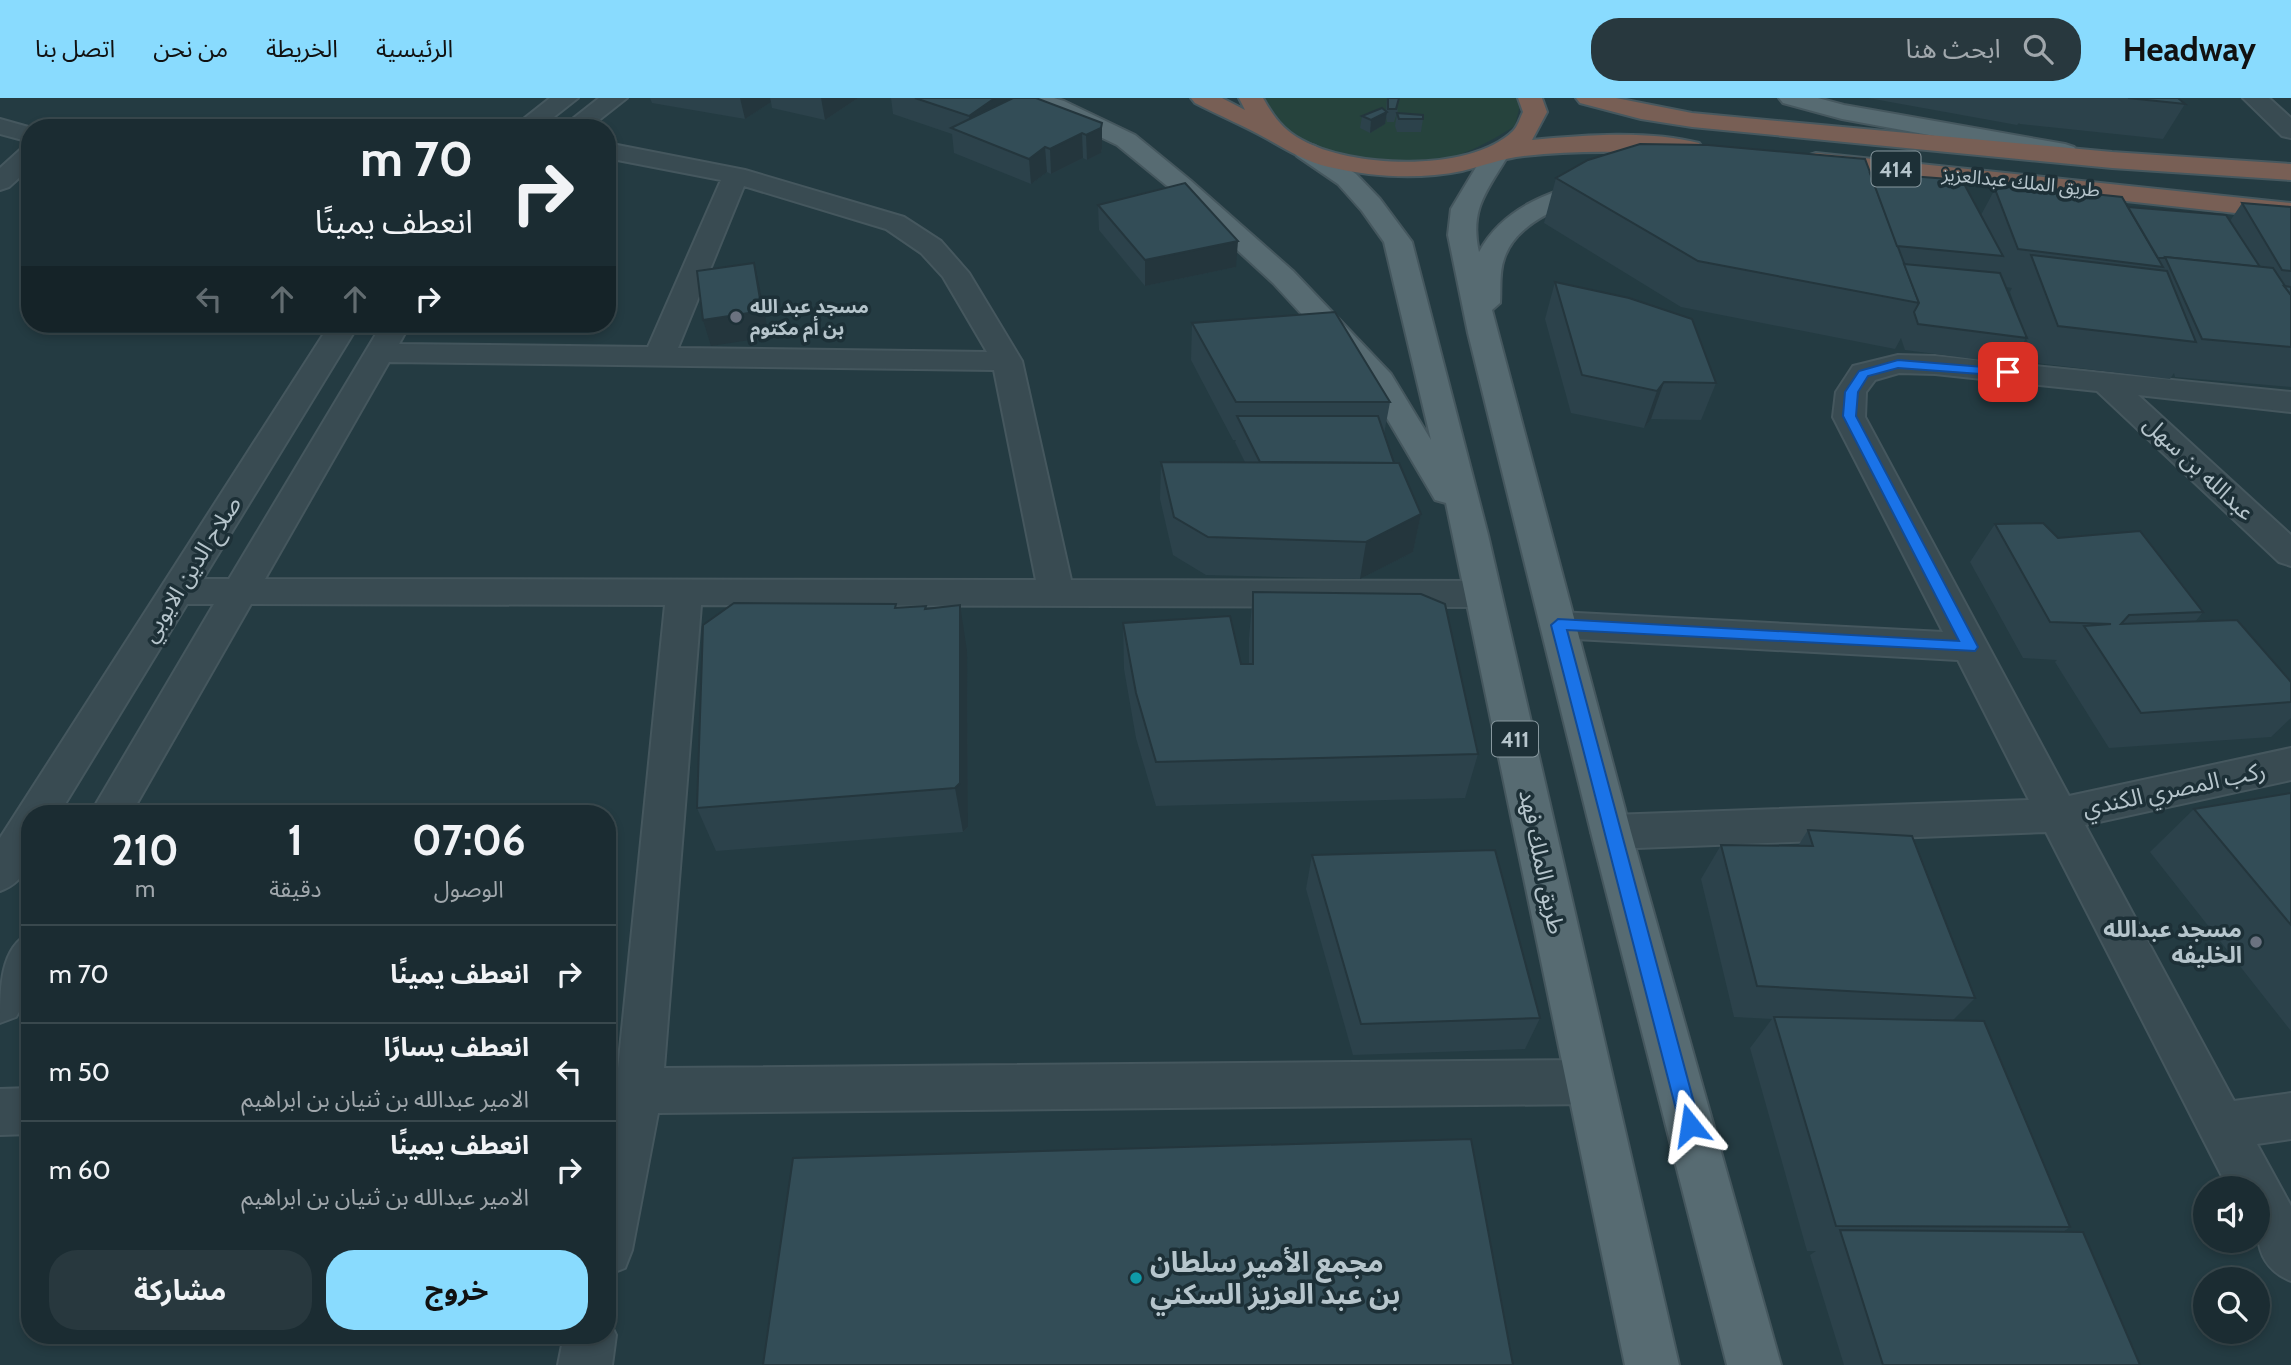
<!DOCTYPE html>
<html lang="ar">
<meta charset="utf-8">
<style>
:root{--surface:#1b2c32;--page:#28383e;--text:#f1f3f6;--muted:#a0a7ac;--line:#39484d;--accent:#89dbfe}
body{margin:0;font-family:Cabin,"Noto Sans Arabic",sans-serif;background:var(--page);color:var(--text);direction:rtl;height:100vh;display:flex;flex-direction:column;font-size:26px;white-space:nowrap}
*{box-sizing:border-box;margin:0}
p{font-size:23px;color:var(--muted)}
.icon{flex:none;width:38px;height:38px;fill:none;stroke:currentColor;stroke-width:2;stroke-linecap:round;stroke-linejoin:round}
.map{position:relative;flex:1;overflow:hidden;direction:ltr}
.sheet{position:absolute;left:21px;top:707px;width:595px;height:539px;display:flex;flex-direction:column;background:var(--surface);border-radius:28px;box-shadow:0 4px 10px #0003,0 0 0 2px var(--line);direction:rtl}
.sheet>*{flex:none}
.guide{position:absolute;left:21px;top:21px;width:595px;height:214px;border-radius:28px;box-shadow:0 4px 10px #0003,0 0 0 2px var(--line);direction:rtl;background:#1b2c32;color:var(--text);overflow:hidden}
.controls{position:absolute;left:2193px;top:1078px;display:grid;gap:14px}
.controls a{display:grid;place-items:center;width:77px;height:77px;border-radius:50%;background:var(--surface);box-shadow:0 4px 10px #0003,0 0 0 2px var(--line);font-size:35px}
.pin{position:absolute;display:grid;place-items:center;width:60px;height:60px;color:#fff;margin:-30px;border-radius:14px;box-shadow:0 4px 10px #0006}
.me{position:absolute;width:77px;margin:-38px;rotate:345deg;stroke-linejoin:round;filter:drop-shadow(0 0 5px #0008)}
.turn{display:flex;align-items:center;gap:24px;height:147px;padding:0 28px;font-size:32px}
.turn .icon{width:91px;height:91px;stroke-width:2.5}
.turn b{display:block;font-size:49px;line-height:60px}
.lanes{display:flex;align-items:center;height:66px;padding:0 28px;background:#0003;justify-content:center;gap:35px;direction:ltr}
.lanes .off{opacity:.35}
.eta{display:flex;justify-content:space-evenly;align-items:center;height:119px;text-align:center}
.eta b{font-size:42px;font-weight:700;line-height:49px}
.cta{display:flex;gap:14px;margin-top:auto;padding:14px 28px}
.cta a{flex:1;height:80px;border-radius:28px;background:var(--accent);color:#111;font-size:28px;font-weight:700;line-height:80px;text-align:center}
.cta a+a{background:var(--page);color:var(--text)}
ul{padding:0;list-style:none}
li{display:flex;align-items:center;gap:21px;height:98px;padding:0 28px;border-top:2px solid var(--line)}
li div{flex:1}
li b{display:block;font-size:26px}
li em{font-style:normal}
header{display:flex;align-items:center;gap:42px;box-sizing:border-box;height:98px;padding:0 35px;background:var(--accent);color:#111}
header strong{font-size:33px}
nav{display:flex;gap:38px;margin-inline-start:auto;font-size:24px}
.search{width:490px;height:63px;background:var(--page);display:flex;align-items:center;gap:18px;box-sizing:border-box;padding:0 24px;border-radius:28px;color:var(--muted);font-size:26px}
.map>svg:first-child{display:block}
.green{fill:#26433d}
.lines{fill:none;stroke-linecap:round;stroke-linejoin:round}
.minor-casing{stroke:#45575e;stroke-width:4}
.major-casing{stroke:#45575e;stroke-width:4}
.highway-casing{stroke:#46585f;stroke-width:4}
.minor{fill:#394b52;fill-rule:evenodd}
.major{fill:#576b72;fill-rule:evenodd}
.highway{fill:#785f55;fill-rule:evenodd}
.wall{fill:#2c424b;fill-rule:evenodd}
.shaded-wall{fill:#24363d}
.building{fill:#334d57;stroke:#24363d;stroke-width:2}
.route{fill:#1a73e8;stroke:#114b97;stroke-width:2}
.worship-dot{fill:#6b7280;stroke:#1d3037;stroke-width:2.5}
.culture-dot{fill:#0f9aa8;stroke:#1d3037;stroke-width:2.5}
.labels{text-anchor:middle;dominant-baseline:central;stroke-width:7;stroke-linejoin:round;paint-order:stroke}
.far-street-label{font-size:19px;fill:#b6c5cc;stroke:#1d3037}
.far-poi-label{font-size:19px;font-weight:bold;fill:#b6c5cc;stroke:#1d3037;text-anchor:start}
.shield{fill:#1d3037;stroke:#88989f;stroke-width:2}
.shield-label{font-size:21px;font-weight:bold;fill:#b6c5cc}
.street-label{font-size:23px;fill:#b6c5cc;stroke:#1d3037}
.poi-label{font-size:23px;font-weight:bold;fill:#b6c5cc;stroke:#1d3037;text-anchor:end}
.near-poi-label{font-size:28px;font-weight:bold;fill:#b6c5cc;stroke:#1d3037;text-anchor:start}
</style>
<header>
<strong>Headway</strong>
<div class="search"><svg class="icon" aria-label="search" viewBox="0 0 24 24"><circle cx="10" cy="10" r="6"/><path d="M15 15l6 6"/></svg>ابحث هنا</div>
<nav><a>الرئيسية</a><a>الخريطة</a><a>من نحن</a><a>اتصل بنا</a></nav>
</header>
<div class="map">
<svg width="2291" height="1267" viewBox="0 0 2291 1267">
<rect width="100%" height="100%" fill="#243b42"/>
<path class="green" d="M 1264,0 L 1519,0 L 1521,3 L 1515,28 C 1487,45 1460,61 1427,64 C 1386,67 1267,52 1264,0 Z"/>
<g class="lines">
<defs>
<g id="minor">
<path d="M 550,0 L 578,0 L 540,30 L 512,30 Z"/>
<path d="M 599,0 L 627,0 L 589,30 L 561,30 Z"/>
<path d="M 2243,0 L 2269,0 L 2291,20 L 2291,40 L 2282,38 Z"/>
<path d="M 0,21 L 32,30 L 30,30 L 30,44 L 0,36 Z"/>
<path d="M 607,45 L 745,72 L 904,119 L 941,143 L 969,175 L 1022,263 L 1071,482 L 1483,483 L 1495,487 L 1501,496 L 1495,505 L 1483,509 L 701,507 L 664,970 L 1590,962 L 1606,969 L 1613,984 L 1606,999 L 1590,1006 L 658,1015 L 632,1152 L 625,1170 L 607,1177 L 607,1032 L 611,1015 L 607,1015 L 607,971 L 618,971 L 665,507 L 251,506 L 131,716 L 90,716 L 214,506 L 187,506 L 59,716 L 30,716 C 30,748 36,780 0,793 L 0,740 L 330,226 L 359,226 L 203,481 L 229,481 L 382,226 L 410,226 L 399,246 L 648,249 L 721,82 L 607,60 ZM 744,88 L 886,131 L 921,155 L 943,179 L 987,254 L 678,250 ZM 389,264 L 994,272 L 1036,482 L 265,481 Z"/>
<path d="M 30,49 L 30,70 L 9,89 L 0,92 L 0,70 L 21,51 Z"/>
<path d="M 1898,257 L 1935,258 L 2291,294 L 2291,314 L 2138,297 L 2291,437 L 2291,468 L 2279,464 L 2097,293 L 1935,276 L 1899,275 L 1875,282 L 1866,294 L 1865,319 L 2069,698 L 2291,650 L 2291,682 L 2085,727 L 2234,1003 L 2291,995 L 2291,1041 L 2257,1046 L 2291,1108 L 2291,1183 C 2249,1166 2258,1129 2258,1090 L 2228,1090 L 2046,734 L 1611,751 L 1597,746 L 1591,734 L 1597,722 L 1611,717 L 2029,702 L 1958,562 L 1558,540 L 1545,536 L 1540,527 L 1545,518 L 1558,514 L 1943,534 L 1833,319 L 1836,294 L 1853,268 Z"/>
<path d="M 30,835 L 30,895 L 16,919 L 0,925 C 0,891 0,849 30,835 Z"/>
<path d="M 30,990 L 30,1036 L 0,1037 L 0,991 Z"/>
<path d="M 607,1218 L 616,1237 L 612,1267 L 558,1267 L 564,1237 L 607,1237 Z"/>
</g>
<g id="major">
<path d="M 1018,0 L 1054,0 L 1064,3 L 1135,37 L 1190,82 L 1293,173 L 1391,276 L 1431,342 L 1384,144 L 1362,113 L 1338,86 L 1297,58 L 1293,53 L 1297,48 L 1306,45 L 1315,48 L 1356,76 L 1380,101 L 1412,144 L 1488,437 L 1679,1267 L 1625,1267 L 1446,405 L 1435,402 L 1368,288 L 1273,185 L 1172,92 L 1117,47 L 1046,13 L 1022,5 Z"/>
<path d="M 1779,0 L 1818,0 L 1844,7 L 2065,46 L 2074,49 L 2078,54 L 2074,59 L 2065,62 L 1842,21 L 1783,5 Z"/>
<path d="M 1496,48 L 1505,51 L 1509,56 C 1488,92 1469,110 1479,154 C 1503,109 1551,93 1597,81 L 1606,83 L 1610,89 C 1604,98 1591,99 1581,102 C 1551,112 1514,129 1504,161 C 1499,174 1501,191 1500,205 L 1492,212 L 1631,734 L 1781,1267 L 1727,1267 L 1591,734 L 1468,235 L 1448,137 L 1451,111 L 1487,51 Z"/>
</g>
<g id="highway">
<path d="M 1191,0 L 1222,0 L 1245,12 L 1239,0 L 1263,0 C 1273,18 1283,32 1302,42 C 1351,70 1470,75 1513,33 C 1518,28 1520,20 1523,14 L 1518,0 L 1542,0 L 1547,14 L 1532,42 C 1583,37 1649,32 1699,45 L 1703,50 L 1699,55 L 1690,58 C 1635,53 1580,52 1524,58 C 1503,60 1483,68 1462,73 C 1418,82 1373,79 1329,69 C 1308,64 1290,54 1271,43 C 1247,29 1220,18 1195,5 Z"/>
<path d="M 1576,0 L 1616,0 L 1692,15 L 2112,54 L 2291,66 L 2291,82 L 2112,70 L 1692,29 L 1641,21 L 1580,5 Z"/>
<path d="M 1816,55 L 2291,105 L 2291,121 L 1807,68 L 1803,63 L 1807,58 Z"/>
</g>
</defs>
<use href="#minor" class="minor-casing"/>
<use href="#major" class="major-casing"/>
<use href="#highway" class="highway-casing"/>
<use href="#minor" class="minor"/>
<use href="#major" class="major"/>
<use href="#highway" class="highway"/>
</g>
<g class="wall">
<path d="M 650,0 L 858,0 L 825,22 L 772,10 L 771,4 L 745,21 L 652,5 Z"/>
<path d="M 891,0 L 1036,0 L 1102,25 L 1102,50 L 1101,55 L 1087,62 L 1083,60 L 1051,76 L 1047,74 L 1031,86 L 954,55 L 952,36 L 893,16 Z"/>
<path d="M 1387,0 L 1398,12 L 1394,24 L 1387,24 L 1386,19 L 1385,26 L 1370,35 L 1360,30 L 1362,18 L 1386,13 Z"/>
<path d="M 1868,0 L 2178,0 L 2185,6 L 2163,41 L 2020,26 L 2019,25 L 2017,27 Z"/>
<path d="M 1397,15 L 1423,21 L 1421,34 L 1397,34 L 1395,28 Z"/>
<path d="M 1870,75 L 1981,117 L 1995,91 L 2230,123 L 2242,105 L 2291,109 L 2291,289 L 2175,279 L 2174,275 L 2170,281 L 2036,265 L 2026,240 L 2011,266 L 1905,252 L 1901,240 L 1895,251 L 1681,209 L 1544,125 L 1556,80 ZM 2006,189 L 2012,190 L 2010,194 L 2023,231 Z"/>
<path d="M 1098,107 L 1236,169 L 1145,188 L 1099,132 Z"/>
<path d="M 1555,184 L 1716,285 L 1701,322 L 1651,321 L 1644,330 L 1571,315 L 1545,221 Z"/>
<path d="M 1192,225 L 1390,304 L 1384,336 L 1394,365 L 1421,416 L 1413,454 L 1360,481 L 1206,477 L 1173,457 L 1160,401 L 1161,364 L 1245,364 L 1235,344 L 1236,342 L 1233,342 L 1191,262 Z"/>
<path d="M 1995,426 L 2058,440 L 2203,514 L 2195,524 L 2291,584 L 2291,620 L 2271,639 L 2109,650 L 2055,564 L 2057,562 L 2023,560 L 1970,464 Z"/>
<path d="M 1253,494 L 1478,656 L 1465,700 L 1156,708 L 1136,640 L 1124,571 L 1123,525 L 1241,566 L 1249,566 L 1249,540 Z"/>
<path d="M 896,506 L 896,510 L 927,511 L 967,553 L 968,729 L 963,734 L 716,753 L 697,710 Z"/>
<path d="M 2291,695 L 2291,933 L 2150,754 L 2194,711 Z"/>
<path d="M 1808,732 L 1975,900 L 1952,923 L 2070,1129 L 2063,1134 L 2140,1267 L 1844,1267 L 1810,1157 L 1816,1153 L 1807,1153 L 1750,950 L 1772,921 L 1734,919 L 1701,781 L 1721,747 L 1798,748 Z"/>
<path d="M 1312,757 L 1540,920 L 1525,951 L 1353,957 L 1306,791 Z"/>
</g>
<g class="shaded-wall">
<path d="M 740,0 L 770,0 L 771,4 L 745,21 Z"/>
<path d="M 821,0 L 858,0 L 825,22 Z"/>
<path d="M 995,0 L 1013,0 L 971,38 L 969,18 Z"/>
<path d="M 1387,14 L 1385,26 L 1370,35 L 1371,22 Z"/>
<path d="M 1102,25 L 1102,50 L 1101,55 L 1087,62 L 1086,37 Z"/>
<path d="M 1082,35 L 1083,60 L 1051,76 L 1050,51 Z"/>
<path d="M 1045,49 L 1047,74 L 1031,86 L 1029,61 Z"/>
<path d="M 1238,143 L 1236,169 L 1145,188 L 1145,162 Z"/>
<path d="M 754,165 L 760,191 L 769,239 L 711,248 L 703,222 Z"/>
<path d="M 1664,284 L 1651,321 L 1644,330 L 1657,293 Z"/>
<path d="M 1421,416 L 1413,454 L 1360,481 L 1366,444 Z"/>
<path d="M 960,507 L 967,553 L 968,729 L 963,734 L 955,690 Z"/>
</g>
<g class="building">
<path d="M 915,0 L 995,0 L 969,18 Z"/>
<path d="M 1013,0 L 1036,0 L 1102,25 L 1101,30 L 1086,37 L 1082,35 L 1050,51 L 1045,49 L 1029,61 L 951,30 Z"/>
<path d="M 1388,0 L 1399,0 L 1396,11 L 1388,11 Z"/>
<path d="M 2128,0 L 2178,0 L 2185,6 Z"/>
<path d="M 1382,10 L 1387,14 L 1371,22 L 1362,18 Z"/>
<path d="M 1397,15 L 1423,17 L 1423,21 L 1399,21 Z"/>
<path d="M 1640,46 L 1708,47 L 1865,61 L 1919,205 L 1698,163 L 1556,80 L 1588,62 Z"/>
<path d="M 1870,75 L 1962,82 L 2003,158 L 1897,148 Z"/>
<path d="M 1185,85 L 1238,143 L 1145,162 L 1098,107 Z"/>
<path d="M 2007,87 L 2122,99 L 2163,169 L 2018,151 L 1995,91 Z"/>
<path d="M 2242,105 L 2291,109 L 2291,173 L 2282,172 Z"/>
<path d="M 2128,109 L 2226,117 L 2260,169 L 2165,159 L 2164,160 L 2158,160 Z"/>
<path d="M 2031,157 L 2167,173 L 2196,244 L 2058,228 Z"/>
<path d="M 2165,159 L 2273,170 L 2291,197 L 2291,249 L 2202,241 Z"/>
<path d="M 754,165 L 762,213 L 703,222 L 697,173 Z"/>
<path d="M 1904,166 L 2000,175 L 2027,240 L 1918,226 L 1914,214 L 1919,205 Z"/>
<path d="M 1555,184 L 1629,200 L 1692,221 L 1716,285 L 1664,284 L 1657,293 L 1582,277 Z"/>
<path d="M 2284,188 L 2291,189 L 2291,197 Z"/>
<path d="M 1335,214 L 1390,304 L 1236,304 L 1192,225 Z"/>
<path d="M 1237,318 L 1378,318 L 1394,365 L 1260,364 Z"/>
<path d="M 1161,364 L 1399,365 L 1421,416 L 1366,444 L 1208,439 L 1174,419 Z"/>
<path d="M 2043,425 L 2058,440 L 2140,433 L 2203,514 L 2129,517 L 2121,526 L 2237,522 L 2291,584 L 2291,604 L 2141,615 L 2084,528 L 2111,526 L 2050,524 L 1995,426 Z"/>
<path d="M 1253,494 L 1421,496 L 1445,506 L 1478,656 L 1156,664 L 1136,595 L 1123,525 L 1230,518 L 1241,566 L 1253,566 Z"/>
<path d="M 734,505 L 896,506 L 895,510 L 926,508 L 925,511 L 960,507 L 960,685 L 955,690 L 697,710 L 703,527 Z"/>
<path d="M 2291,695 L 2291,827 L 2194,711 Z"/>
<path d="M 1808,732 L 1912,738 L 1975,900 L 1757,888 L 1721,747 L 1813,748 Z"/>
<path d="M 1495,752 L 1540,920 L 1361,926 L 1312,757 Z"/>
<path d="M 1774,919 L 1984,923 L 2070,1129 L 1836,1128 Z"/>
<path d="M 1471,1041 L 1513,1267 L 763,1267 L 793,1060 Z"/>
<path d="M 1840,1132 L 2083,1134 L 2140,1267 L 1883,1267 Z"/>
</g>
<path class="route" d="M 1898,262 L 2008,271 L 2015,274 L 2008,278 L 1898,270 L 1868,278 L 1858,294 L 1856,318 L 1978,549 L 1975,553 L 1567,532 L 1700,1027 L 1697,1034 L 1690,1037 L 1683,1034 L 1680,1027 L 1551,527 L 1558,521 L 1959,543 L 1843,318 L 1845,294 L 1859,273 Z"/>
<g class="worship-dot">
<circle cx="736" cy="219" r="7"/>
<circle cx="2256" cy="844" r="7"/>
</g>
<circle class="culture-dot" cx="1136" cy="1180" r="7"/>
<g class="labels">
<g class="far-street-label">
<text transform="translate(2021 84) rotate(6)">طريق الملك عبدالعزيز</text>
</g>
<g class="far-poi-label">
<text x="750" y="208">مسجد عبد الله<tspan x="750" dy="22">بن أم مكتوم</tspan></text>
</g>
<g class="shield">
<rect x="1871.5" y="53.5" width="49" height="35" rx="5"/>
<rect x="1492" y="623.5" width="46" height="35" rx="5"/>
</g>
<g class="shield-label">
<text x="1896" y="71">414</text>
<text x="1515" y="641">411</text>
</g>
<g class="street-label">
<text transform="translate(2199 370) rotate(43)">عبدالله بن سهل</text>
<text transform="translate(191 471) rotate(-58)">صلاح الدين الايوبي</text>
<text transform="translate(2174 691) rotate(-12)">ركب المصري الكندي</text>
<text transform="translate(1542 764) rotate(78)">طريق الملك فهد</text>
</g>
<g class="poi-label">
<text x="2242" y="831">مسجد عبدالله<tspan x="2242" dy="26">الخليفه</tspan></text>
</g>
<g class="near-poi-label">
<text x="1150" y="1164">مجمع الأمير سلطان<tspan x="1150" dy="32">بن عبد العزيز السكني</tspan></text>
</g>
</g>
</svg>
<div class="controls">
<a><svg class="icon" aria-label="sound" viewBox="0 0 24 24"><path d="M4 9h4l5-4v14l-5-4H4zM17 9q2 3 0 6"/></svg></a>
<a><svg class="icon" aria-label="search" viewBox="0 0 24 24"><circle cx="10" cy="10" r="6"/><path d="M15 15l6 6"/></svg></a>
</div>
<div class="pin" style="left:2008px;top:274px;background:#d93025"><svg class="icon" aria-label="arrive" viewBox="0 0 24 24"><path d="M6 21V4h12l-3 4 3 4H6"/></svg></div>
<svg class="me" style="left:1690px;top:1027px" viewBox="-20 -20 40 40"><path d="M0-17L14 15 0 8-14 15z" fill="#1a73e8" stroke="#fff" stroke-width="4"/></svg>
<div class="guide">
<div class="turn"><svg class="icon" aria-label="right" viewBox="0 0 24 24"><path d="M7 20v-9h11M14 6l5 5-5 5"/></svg><div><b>70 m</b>انعطف يمينًا</div></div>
<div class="lanes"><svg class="icon off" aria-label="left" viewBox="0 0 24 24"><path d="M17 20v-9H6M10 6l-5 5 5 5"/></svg><svg class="icon off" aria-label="ahead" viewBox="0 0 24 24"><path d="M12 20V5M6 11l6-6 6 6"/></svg><svg class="icon off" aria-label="ahead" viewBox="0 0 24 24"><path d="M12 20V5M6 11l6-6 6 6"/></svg><svg class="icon" aria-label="right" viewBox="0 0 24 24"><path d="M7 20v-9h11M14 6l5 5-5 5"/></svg></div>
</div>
<section class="sheet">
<div class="eta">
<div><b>07:06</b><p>الوصول</p></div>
<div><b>1</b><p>دقيقة</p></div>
<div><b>210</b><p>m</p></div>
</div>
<ul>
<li><svg class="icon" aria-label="right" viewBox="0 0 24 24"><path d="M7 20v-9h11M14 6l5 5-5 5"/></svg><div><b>انعطف يمينًا</b></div><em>70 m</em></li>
<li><svg class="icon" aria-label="left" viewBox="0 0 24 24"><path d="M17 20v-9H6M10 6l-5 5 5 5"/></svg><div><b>انعطف يسارًا</b><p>الامير عبدالله بن ثنيان بن ابراهيم</p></div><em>50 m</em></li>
<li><svg class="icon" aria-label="right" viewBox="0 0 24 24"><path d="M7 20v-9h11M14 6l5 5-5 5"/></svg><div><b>انعطف يمينًا</b><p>الامير عبدالله بن ثنيان بن ابراهيم</p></div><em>60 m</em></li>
</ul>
<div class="cta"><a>خروج</a><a>مشاركة</a></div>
</section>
</div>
